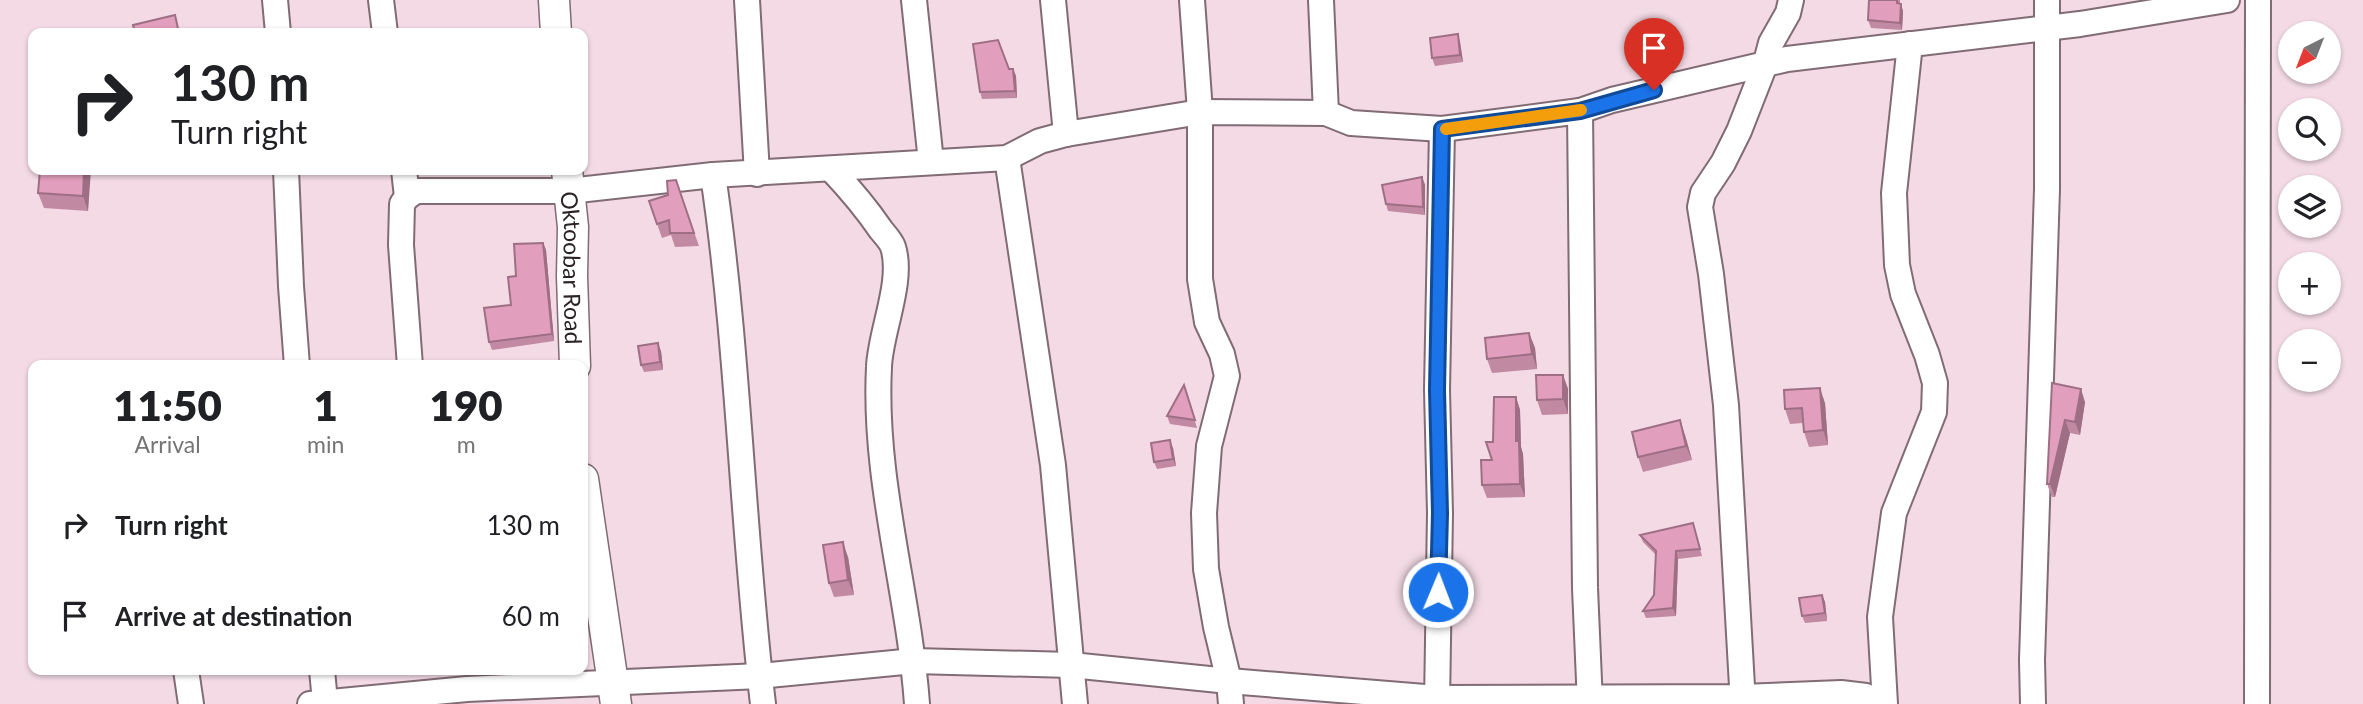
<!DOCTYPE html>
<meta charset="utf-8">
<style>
:root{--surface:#fff;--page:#f6f6f6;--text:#202124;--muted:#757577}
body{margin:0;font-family:Lato,sans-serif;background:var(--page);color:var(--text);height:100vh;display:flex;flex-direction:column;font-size:26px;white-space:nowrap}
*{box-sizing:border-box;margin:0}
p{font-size:23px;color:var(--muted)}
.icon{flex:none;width:38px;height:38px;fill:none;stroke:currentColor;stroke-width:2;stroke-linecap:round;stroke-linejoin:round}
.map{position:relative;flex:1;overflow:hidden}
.side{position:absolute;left:28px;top:360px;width:560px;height:315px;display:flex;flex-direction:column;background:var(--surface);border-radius:14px;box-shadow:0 2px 5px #0004}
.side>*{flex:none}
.banner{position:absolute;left:28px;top:28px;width:560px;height:147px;border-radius:14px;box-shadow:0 2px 5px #0004;background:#fff;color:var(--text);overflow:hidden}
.needle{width:46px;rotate:222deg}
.tools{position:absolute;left:2278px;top:21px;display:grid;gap:14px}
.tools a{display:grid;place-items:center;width:63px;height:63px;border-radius:50%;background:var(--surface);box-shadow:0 2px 5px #0004;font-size:35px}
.pin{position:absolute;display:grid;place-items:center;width:60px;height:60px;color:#fff;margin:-72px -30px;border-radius:50% 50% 50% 0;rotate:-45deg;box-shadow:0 0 7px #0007}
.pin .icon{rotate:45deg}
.me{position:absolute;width:77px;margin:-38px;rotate:1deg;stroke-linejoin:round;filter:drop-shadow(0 0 5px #0008)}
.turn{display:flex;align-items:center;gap:24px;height:147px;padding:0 28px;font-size:32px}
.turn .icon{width:91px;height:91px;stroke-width:2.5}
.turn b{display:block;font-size:49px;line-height:60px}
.eta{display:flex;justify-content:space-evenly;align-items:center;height:119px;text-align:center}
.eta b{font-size:42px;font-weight:800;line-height:49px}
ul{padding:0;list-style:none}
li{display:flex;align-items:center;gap:21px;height:91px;padding:0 28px}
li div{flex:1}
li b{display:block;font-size:26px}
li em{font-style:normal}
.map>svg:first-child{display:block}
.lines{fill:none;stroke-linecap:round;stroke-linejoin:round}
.minor-casing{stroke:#816b74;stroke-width:28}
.tertiary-casing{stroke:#816b74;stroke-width:33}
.minor{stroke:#fff;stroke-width:24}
.tertiary{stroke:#fff;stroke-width:30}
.wall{fill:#c289a3}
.shaded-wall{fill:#9e6f84}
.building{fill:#e29fbd;stroke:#9e6f84;stroke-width:2}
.route-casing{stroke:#114b97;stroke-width:18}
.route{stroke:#1a73e8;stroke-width:12}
.slow{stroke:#f59e0b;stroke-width:12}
.labels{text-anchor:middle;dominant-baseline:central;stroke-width:7;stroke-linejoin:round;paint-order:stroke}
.street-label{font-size:23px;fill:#2b2226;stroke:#fff}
</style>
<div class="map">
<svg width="2363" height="704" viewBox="0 0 2363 704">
<rect width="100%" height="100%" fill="#f3dae5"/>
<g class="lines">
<defs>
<g id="minor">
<path d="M 275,0 L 278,33"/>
<path d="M 381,0 L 385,33"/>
<path d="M 747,0 L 757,174"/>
<path d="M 914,0 L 931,162"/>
<path d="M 1053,0 L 1066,134"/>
<path d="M 1192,0 L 1200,112 L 1200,279 L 1207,322 L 1222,354 L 1227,376 L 1209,446 L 1204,513 L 1206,569 L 1216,627 L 1229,681 L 1231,704"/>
<path d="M 1321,0 L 1326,113"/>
<path d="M 1580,111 L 1612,100 L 1787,59 L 2080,24 L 2227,0"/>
<path d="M 1007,158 L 1053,465 L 1075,704"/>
<path d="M 831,169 C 849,188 866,208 881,230 C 885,235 891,241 893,247 C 904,281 880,333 879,367 C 873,481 909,592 917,704"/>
<path d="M 286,170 L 291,286 L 297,366"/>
<path d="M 404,170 L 407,197"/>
<path d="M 713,175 C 739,351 742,528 763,704"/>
<path d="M 410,366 L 401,245 L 402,204 L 407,197 L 416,191 L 569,191 L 713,175 L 1007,158 L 1040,141 L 1066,134 L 1200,112 L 1326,113 L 1351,123 L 1442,129 L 1580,111 L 1585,588 L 1590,704"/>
<path d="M 186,670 L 191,704"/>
<path d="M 322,670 L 325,702"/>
<path d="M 310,704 L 467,689 L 760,676 L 914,661 L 1071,665 L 1229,681 L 1437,698 L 1742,697 L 1841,693 L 1866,696 L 1878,704"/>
<path d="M 1437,704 L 1440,513 L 1437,390 L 1442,129"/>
<path d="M 1743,704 L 1726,405 L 1711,274 L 1700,207 L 1703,193 L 1723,163 L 1739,131 L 1766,62 L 1771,43 L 1788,13 L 1791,0"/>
<path d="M 1885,704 L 1880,617 L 1894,513 L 1934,412 L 1935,383 L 1927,355 L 1903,294 L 1897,265 L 1894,193 L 1910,44"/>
<path d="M 2033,704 L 2032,660 L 2047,189 L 2047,0"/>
<path d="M 2257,704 L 2258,0"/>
</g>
<g id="tertiary">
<path d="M 554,0 L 556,33"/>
<path id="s1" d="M 567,170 L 573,227 L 572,276 L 575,366"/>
<path d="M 583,479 L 616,704"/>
</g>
</defs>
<use href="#minor" class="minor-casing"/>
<use href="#tertiary" class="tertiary-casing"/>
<use href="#minor" class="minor"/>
<use href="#tertiary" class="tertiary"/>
</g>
<g class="wall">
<path d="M 1869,0 L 1900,0 L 1900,4 L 1903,11 L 1902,30 L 1871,28 L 1868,20 Z"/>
<path d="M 1460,42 L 1463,62 L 1435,66 L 1432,58 Z"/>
<path d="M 1009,69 L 1013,69 L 1016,76 L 1017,98 L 982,99 L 980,92 Z"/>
<path d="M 40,170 L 90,170 L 88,211 L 44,208 L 38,193 Z"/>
<path d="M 1422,177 L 1425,185 L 1425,215 L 1388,211 L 1386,204 Z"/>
<path d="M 676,180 L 699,246 L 675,247 L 671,235 L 662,238 L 649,201 L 668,195 Z"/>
<path d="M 543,243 L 546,250 L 554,341 L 492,350 L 489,342 L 511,305 L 516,276 Z"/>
<path d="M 1529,333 L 1535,348 L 1537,369 L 1492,373 L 1487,359 Z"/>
<path d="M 661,351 L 663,370 L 644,372 L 641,365 Z"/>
<path d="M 1563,375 L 1568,389 L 1568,414 L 1542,415 L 1537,400 Z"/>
<path d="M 2052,383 L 2085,402 L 2080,435 L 2070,433 L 2055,497 L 2052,497 L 2047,484 Z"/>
<path d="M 1184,385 L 1197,428 L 1170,424 L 1167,416 Z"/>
<path d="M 1516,397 L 1520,410 L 1521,447 L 1523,454 L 1525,497 L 1487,498 L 1482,485 Z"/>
<path d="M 1825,403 L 1828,445 L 1809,447 L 1804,432 L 1803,423 L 1790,424 L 1785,409 Z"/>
<path d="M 1685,435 L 1692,460 L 1643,472 L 1638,457 Z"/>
<path d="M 1173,448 L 1176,466 L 1157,469 L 1154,462 Z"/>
<path d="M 1693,523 L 1702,556 L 1678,559 L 1676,616 L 1646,618 L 1643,611 L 1654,595 L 1656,555 L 1643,542 L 1640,535 Z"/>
<path d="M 848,557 L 854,595 L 834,597 L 829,583 Z"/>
<path d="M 1822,595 L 1825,602 L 1827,621 L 1805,623 L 1802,616 Z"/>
</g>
<g class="shaded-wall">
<path d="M 1901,4 L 1903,11 L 1902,30 L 1900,23 Z"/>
<path d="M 1458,34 L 1460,42 L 1463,62 L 1460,55 Z"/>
<path d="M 1013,69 L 1016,76 L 1017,98 L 1015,91 Z"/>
<path d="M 84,170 L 91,170 L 88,211 L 83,196 Z"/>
<path d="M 1422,177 L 1425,185 L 1425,215 L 1423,207 Z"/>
<path d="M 543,243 L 546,250 L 554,341 L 552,334 Z"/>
<path d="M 1529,333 L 1535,348 L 1537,369 L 1532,354 Z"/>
<path d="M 658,343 L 661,351 L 663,370 L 660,362 Z"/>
<path d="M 1563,375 L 1568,389 L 1568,414 L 1563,399 Z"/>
<path d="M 1820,388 L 1825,403 L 1828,445 L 1823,430 Z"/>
<path d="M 2081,389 L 2085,402 L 2080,435 L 2075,422 Z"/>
<path d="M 1516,397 L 1520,410 L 1521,447 L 1523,454 L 1525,497 L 1520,484 L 1516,441 Z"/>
<path d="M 1680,420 L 1685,435 L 1692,460 L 1686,446 Z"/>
<path d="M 2065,420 L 2070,433 L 2055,497 L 2050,484 Z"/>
<path d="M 1170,440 L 1173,448 L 1176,466 L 1173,459 Z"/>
<path d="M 843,542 L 848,557 L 854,595 L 848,580 Z"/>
<path d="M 1676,551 L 1678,559 L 1676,616 L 1673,608 Z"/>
<path d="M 1822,595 L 1825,602 L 1827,621 L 1825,613 Z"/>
</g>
<g class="building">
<path d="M 1869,0 L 1897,0 L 1897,3 L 1901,4 L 1900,23 L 1868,20 Z"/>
<path d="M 175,15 L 179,33 L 135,33 L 133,25 Z"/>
<path d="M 1458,34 L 1460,55 L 1432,58 L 1430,38 Z"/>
<path d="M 998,40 L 1009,69 L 1013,69 L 1015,91 L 980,92 L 973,44 Z"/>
<path d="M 40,170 L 84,170 L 83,196 L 38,193 Z"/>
<path d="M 1422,177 L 1423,207 L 1386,204 L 1382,185 Z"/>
<path d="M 676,180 L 694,233 L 670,233 L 669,220 L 657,224 L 649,201 L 668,195 L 667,181 Z"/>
<path d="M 543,243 L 552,334 L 489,342 L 484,308 L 511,305 L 508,277 L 516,276 L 514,244 Z"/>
<path d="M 1529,333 L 1532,354 L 1487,359 L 1485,338 Z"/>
<path d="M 658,343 L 660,362 L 641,365 L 638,346 Z"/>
<path d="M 1536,375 L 1563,375 L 1563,399 L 1537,400 Z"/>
<path d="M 2052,383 L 2081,389 L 2075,422 L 2065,420 L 2050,484 L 2047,484 Z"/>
<path d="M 1184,385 L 1195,420 L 1167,416 Z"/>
<path d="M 1820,388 L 1823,430 L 1804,432 L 1802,408 L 1785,409 L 1784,390 Z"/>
<path d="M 1494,397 L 1516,397 L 1516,441 L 1519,441 L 1520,484 L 1482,485 L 1481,460 L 1492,460 L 1486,442 L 1493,442 Z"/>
<path d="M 1680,420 L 1686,446 L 1638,457 L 1632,432 Z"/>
<path d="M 1170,440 L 1173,459 L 1154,462 L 1151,443 Z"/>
<path d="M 1693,523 L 1700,549 L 1676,551 L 1673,608 L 1643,611 L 1654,595 L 1656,551 L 1640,535 Z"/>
<path d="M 843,542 L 848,580 L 829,583 L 823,545 Z"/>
<path d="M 1822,595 L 1825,613 L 1802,616 L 1799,598 Z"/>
</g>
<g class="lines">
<defs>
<path id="route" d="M 1438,592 L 1440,513 L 1437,390 L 1442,129 L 1580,111 L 1654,90"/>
</defs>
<use href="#route" class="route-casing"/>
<use href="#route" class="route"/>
<path class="slow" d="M 1446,129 L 1581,110"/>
</g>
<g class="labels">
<g class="street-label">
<text stroke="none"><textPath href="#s1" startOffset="98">Oktoobar Road</textPath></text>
</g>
</g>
</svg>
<div class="tools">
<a><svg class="needle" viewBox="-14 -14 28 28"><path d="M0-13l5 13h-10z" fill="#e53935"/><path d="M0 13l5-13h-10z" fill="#757577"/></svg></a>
<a><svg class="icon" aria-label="search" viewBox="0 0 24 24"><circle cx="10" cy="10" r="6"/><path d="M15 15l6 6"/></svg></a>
<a><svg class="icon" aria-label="layers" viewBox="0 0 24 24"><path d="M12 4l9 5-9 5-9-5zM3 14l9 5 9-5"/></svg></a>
<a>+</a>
<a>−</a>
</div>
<div class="pin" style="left:1654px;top:90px;background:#d93025"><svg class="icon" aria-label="arrive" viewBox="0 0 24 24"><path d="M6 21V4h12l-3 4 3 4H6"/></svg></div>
<svg class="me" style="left:1438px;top:592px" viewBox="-20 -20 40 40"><circle r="17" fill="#1a73e8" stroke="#fff" stroke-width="3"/><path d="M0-11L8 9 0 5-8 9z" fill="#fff"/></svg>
<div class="banner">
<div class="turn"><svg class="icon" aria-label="right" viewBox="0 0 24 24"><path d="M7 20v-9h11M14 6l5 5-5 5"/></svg><div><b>130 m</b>Turn right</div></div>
</div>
<section class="side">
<div class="eta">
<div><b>11:50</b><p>Arrival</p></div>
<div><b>1</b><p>min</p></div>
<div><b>190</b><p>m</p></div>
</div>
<ul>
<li><svg class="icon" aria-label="right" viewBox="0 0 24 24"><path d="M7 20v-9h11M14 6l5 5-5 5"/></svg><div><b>Turn right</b></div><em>130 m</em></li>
<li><svg class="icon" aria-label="arrive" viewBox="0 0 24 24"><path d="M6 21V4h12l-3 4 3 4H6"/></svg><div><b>Arrive at destination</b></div><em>60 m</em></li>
</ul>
</section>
</div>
